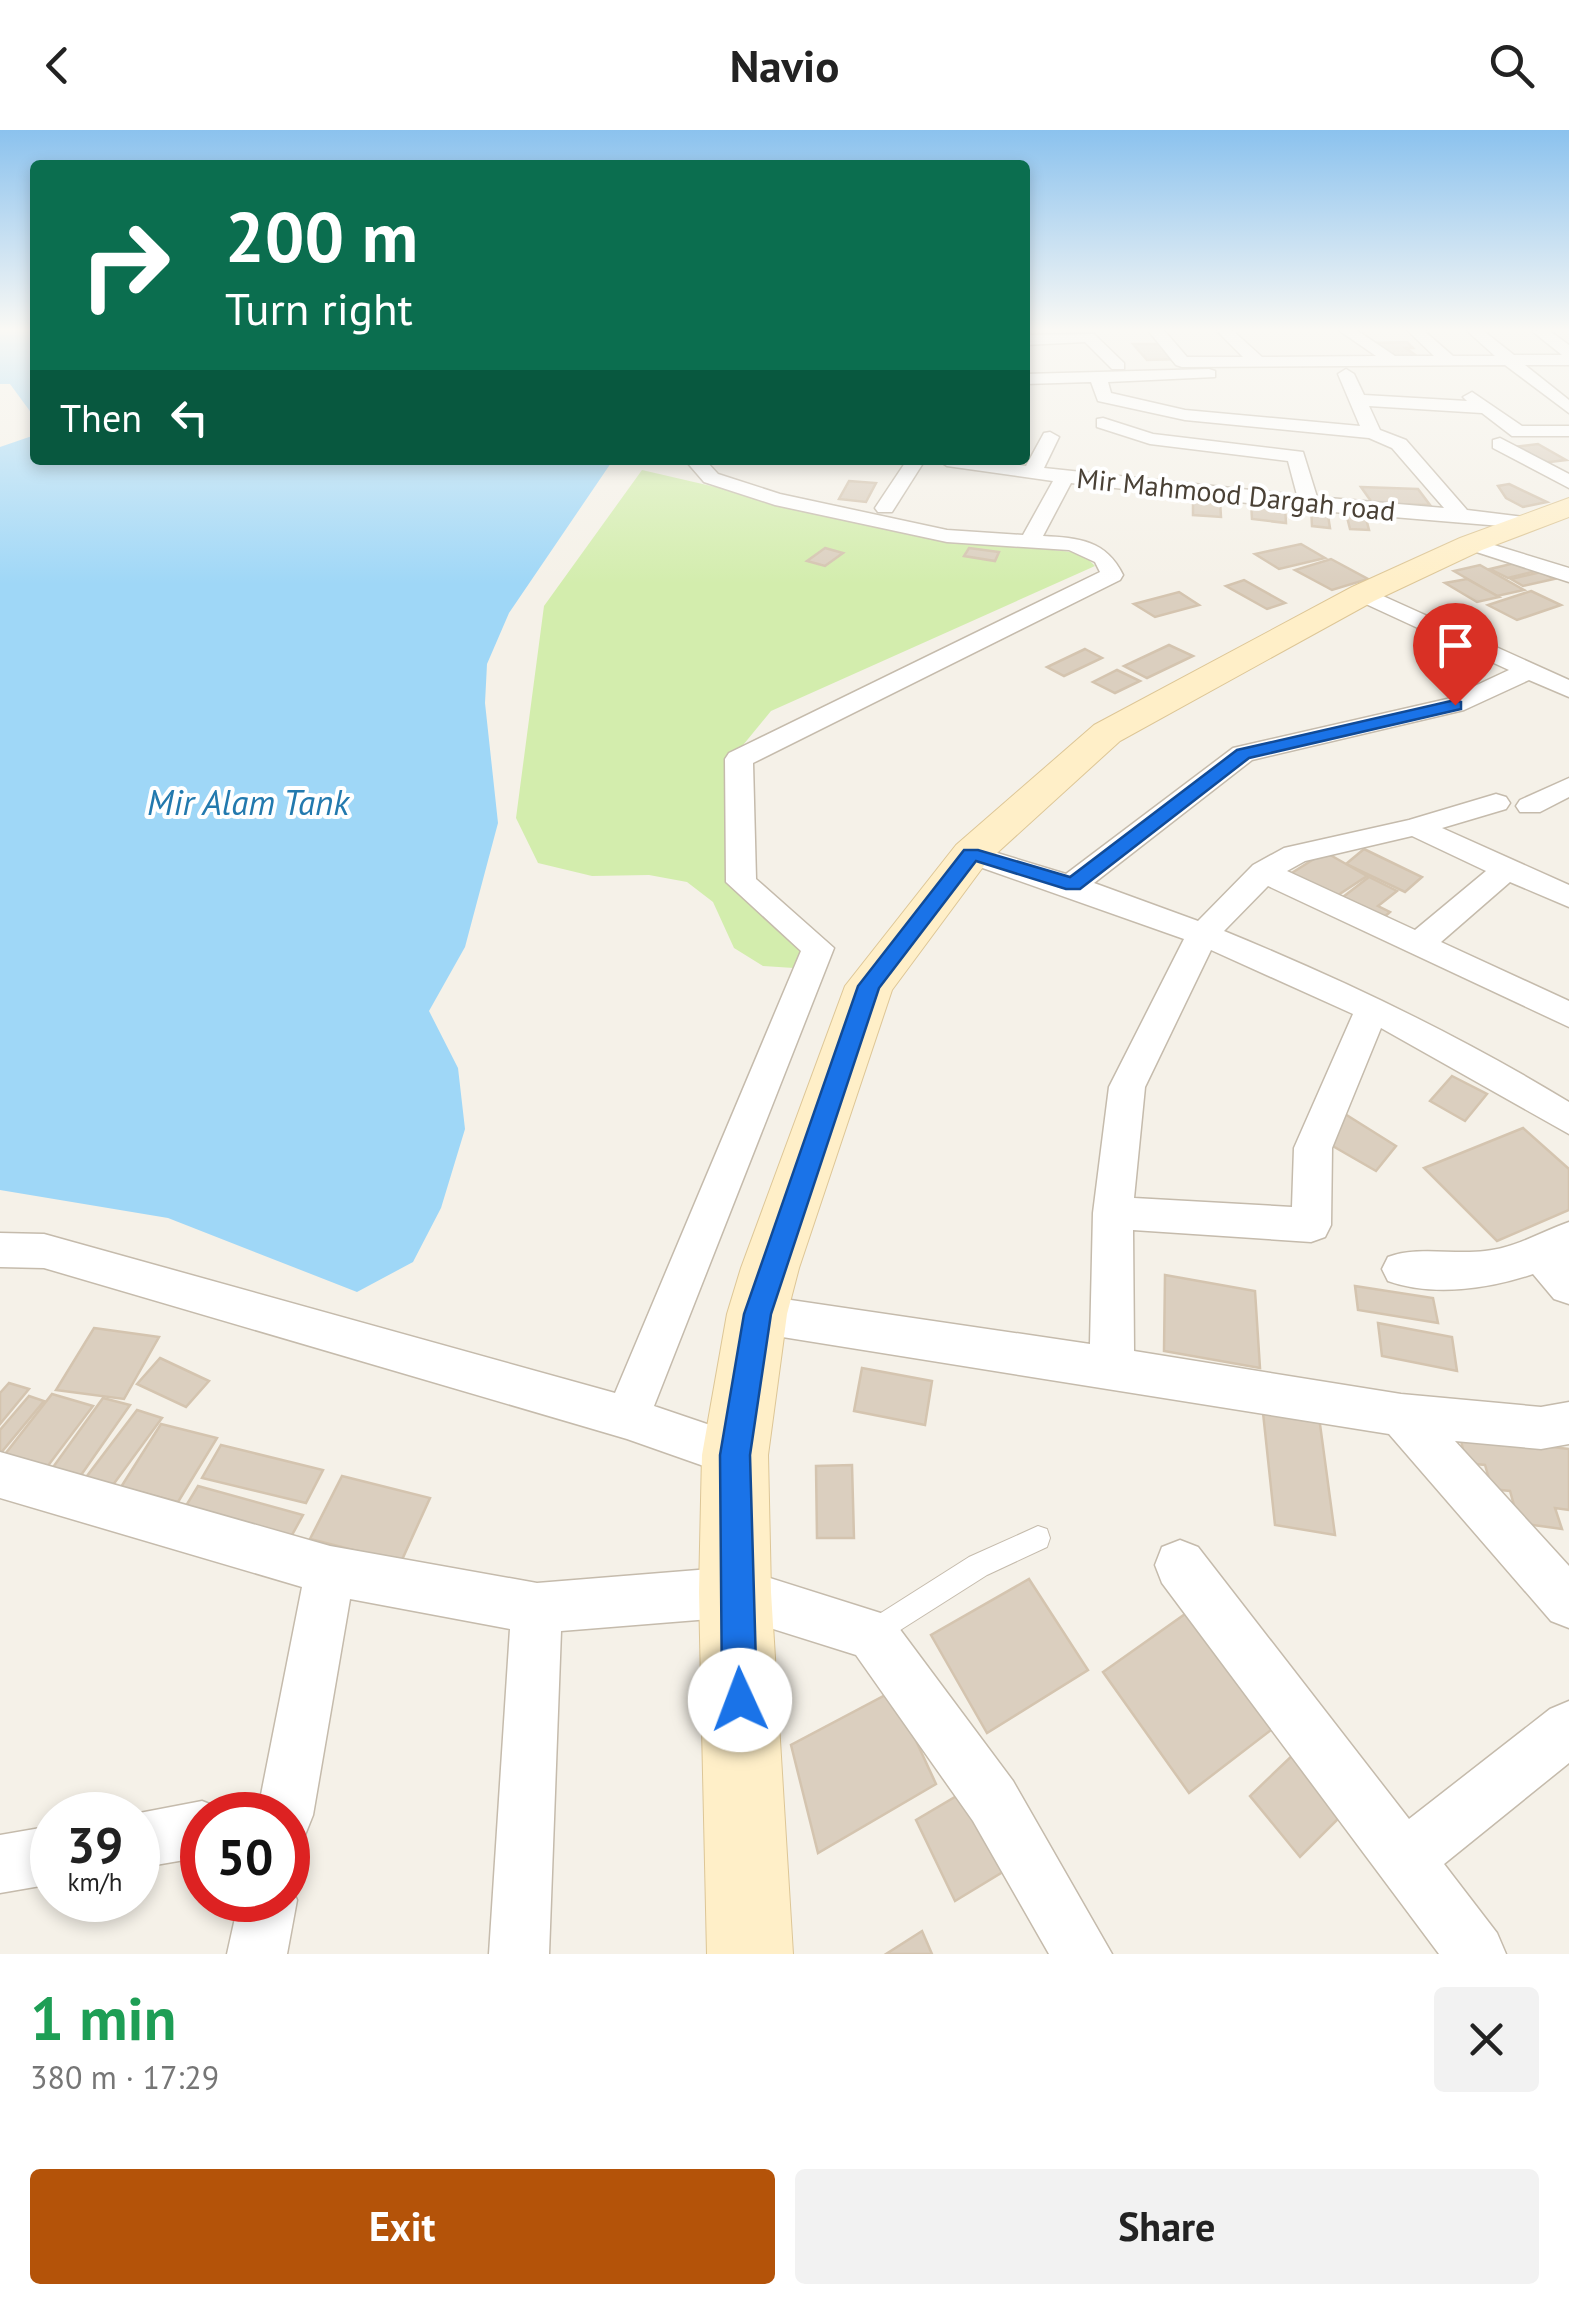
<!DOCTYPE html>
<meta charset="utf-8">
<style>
:root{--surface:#fff;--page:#f2f2f2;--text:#222;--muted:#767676;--accent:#b45309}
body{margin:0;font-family:"PT Sans",sans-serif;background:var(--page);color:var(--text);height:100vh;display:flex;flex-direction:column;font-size:38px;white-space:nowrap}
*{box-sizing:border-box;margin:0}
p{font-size:32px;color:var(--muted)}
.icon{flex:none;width:55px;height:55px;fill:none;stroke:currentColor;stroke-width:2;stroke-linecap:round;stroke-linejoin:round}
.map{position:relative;height:1824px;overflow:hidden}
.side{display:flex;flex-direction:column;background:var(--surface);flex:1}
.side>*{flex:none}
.banner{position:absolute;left:30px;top:30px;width:1000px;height:305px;border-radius:10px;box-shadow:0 5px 15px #0003;background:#0b6e4f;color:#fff;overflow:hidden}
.speed{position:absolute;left:30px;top:1662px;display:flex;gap:20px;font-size:50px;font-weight:700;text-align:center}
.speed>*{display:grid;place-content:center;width:130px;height:130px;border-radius:50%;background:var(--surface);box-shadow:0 5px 15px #0003;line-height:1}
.speed small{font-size:25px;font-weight:400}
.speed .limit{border:15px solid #d22;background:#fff;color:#111}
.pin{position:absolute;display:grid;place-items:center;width:85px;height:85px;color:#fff;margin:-102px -42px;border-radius:50% 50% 50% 0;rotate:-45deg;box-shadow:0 0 10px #0007}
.pin .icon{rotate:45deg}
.me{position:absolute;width:110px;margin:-55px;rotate:358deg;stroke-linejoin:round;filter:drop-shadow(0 0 8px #0008)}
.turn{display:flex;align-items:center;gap:35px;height:210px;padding:0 30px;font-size:45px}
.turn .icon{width:130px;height:130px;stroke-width:2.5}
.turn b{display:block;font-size:70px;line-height:85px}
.then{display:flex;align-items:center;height:95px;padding:0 30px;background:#0003;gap:20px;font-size:38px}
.round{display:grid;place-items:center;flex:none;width:105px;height:105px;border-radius:10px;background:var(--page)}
.summary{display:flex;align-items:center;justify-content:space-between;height:170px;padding:0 30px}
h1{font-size:60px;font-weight:800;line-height:75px;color:#1e9e55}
.cta{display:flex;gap:20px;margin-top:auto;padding:20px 30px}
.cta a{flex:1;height:115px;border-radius:10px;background:var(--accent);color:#fff;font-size:40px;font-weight:800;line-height:115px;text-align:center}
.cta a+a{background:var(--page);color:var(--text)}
header{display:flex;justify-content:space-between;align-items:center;height:130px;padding:0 30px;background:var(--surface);font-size:45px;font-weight:800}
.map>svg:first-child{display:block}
.green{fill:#d3edad}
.water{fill:#9fd7f7}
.building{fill:#dbcfbf;stroke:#d4c4af;stroke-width:2.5}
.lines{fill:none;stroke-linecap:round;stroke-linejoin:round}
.service-casing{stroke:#c5bbac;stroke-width:2}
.minor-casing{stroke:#c5bbac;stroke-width:3}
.secondary-casing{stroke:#ddc696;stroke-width:2}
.service{fill:#fff;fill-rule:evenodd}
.minor{fill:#fff;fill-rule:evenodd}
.secondary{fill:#ffefc8;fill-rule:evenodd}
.route{fill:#1a73e8;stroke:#114b97;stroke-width:2.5}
.labels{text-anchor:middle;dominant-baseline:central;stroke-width:8;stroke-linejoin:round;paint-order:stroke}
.far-street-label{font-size:28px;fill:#4a4136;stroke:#fff}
.water-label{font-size:35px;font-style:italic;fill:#2279ae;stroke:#fff}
</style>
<header><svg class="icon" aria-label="back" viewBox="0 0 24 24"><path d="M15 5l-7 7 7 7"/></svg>Navio<svg class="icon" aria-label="search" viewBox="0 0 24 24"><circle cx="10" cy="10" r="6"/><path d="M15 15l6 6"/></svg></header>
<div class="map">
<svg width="1569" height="1824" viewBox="0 0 1569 1824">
<rect width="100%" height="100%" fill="#f5f1e8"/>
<path class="green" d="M 642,340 L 936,408 L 1082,423 L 1095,436 L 771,581 L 730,631 L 733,753 L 812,818 L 794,838 L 763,836 L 734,818 L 713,772 L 687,752 L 649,745 L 592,746 L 538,733 L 516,688 L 544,476 Z"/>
<g class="water">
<path d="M 0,199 L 35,199 L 35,288 L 10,254 L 0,254 Z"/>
<path d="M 35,305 L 35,330 L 613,330 L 509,483 L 487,534 L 485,573 L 498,693 L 465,817 L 429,881 L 458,938 L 465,999 L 441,1078 L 413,1132 L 357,1162 L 168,1088 L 0,1060 L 0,317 Z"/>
</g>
<g class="building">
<path d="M 1407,212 L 1413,218 L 1406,218 L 1418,227 L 1390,227 L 1374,213 Z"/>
<path d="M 1133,214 L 1164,214 L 1179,229 L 1147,230 Z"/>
<path d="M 1538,314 L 1566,330 L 1541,333 L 1513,317 Z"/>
<path d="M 849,351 L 876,353 L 866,372 L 839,369 Z"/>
<path d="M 1509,354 L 1547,372 L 1523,377 L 1506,368 L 1498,356 Z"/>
<path d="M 1361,357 L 1418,359 L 1430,375 L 1373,374 Z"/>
<path d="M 1193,367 L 1220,370 L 1221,387 L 1193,385 Z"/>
<path d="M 1251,372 L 1285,376 L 1286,393 L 1252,389 Z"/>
<path d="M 1311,377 L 1327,379 L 1330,398 L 1312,396 Z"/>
<path d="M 1345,379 L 1364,381 L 1369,400 L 1350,399 Z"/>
<path d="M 1301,414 L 1325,428 L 1279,439 L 1255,424 Z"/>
<path d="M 825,418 L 843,423 L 825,436 L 807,431 Z"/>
<path d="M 969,418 L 999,422 L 995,431 L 964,426 Z"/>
<path d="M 1331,429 L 1368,449 L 1332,460 L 1295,440 Z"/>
<path d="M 1519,432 L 1536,441 L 1508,448 L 1490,439 Z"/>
<path d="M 1480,435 L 1524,460 L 1497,466 L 1454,441 Z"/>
<path d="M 1541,442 L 1554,449 L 1523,456 L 1511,449 Z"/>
<path d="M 1467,449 L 1499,467 L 1477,472 L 1445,453 Z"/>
<path d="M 1244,450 L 1285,473 L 1267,479 L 1226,456 Z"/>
<path d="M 1531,461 L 1561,475 L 1517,490 L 1488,475 Z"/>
<path d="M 1179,462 L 1199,475 L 1155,487 L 1134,474 Z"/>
<path d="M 1169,515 L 1193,526 L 1147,548 L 1124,536 Z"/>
<path d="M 1085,519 L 1102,528 L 1064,546 L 1047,537 Z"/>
<path d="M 1117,540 L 1140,551 L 1115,563 L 1093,552 Z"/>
<path d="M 1364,719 L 1422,747 L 1405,762 L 1346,734 Z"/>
<path d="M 1325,722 L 1367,746 L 1329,771 L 1287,746 Z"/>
<path d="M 1369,747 L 1397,761 L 1378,776 L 1390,782 L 1375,795 L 1335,773 Z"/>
<path d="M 1452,946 L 1487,964 L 1465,991 L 1430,971 Z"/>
<path d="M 1337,979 L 1396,1016 L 1376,1041 L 1324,1011 Z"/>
<path d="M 1523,998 L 1569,1039 L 1569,1080 L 1497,1111 L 1424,1038 Z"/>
<path d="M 1165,1145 L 1255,1161 L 1260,1238 L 1164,1221 Z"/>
<path d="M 1355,1156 L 1433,1168 L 1438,1193 L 1358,1180 Z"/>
<path d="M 1378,1193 L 1452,1207 L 1457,1241 L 1382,1226 Z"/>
<path d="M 94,1198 L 159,1207 L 124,1269 L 56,1260 Z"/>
<path d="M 160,1228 L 209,1251 L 186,1277 L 137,1254 Z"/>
<path d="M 862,1238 L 932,1251 L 925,1295 L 854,1281 Z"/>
<path d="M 9,1253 L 29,1259 L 0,1294 L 0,1263 Z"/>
<path d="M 52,1264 L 93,1276 L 44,1341 L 2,1328 Z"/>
<path d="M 1261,1264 L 1317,1272 L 1335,1405 L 1275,1395 Z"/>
<path d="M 29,1266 L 44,1271 L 0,1324 L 0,1300 Z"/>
<path d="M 103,1268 L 130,1275 L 79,1348 L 51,1340 Z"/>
<path d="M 137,1280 L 162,1288 L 110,1359 L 84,1350 Z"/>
<path d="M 161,1294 L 217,1308 L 178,1372 L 121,1357 Z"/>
<path d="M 1460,1306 L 1569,1319 L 1569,1380 L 1555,1378 L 1562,1399 L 1519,1393 L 1510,1361 L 1492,1359 L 1485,1335 L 1466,1333 Z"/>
<path d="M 221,1315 L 323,1340 L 306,1373 L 202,1348 Z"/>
<path d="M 852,1335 L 854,1408 L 817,1408 L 816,1336 Z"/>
<path d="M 342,1346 L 430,1368 L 401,1432 L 310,1409 Z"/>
<path d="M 198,1356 L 303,1385 L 287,1414 L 181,1384 Z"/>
<path d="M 1029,1449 L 1088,1540 L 987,1603 L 931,1505 Z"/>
<path d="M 1195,1477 L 1284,1590 L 1189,1663 L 1103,1542 Z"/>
<path d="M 893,1561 L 936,1654 L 818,1723 L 791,1615 Z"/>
<path d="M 1299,1619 L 1350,1677 L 1300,1727 L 1250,1666 Z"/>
<path d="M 965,1661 L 1006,1740 L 955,1771 L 916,1690 Z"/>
<path d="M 922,1801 L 932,1824 L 886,1824 Z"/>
</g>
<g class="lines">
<defs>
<path id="service" d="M 1038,1396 L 1047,1399 L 1050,1408 L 1047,1417 L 987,1445 L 883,1511 L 874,1515 L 865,1511 L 861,1502 L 865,1493 L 969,1427 Z"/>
<g id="minor">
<path d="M 1147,199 L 1163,199 L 1187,227 L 1243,227 L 1215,199 L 1231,199 L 1262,227 L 1376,226 L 1337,199 L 1355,199 L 1395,226 L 1434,226 L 1406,199 L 1422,199 L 1453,226 L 1495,226 L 1465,199 L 1481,199 L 1514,225 L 1562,225 L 1532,201 L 1547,199 L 1569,215 L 1569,235 L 1525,235 L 1569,270 L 1569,283 L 1505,235 L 1182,237 L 1176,235 Z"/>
<path d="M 1094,204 L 1124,233 L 1124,239 L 1112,239 L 1085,212 L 1025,215 L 1025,205 Z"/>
<path d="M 1209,239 L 1215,241 L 1215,247 L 1108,252 L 1111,263 L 1185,280 L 1360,296 L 1338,244 L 1346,239 L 1354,244 L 1364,265 L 1467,271 L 1463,267 L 1472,262 L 1522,296 L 1569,296 L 1569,306 L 1512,306 L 1482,283 L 1369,276 L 1380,300 L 1406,310 L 1467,380 L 1532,388 L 1535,392 L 1525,398 L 1309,380 L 1071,353 L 1043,406 C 1079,408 1106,410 1123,445 L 1120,450 L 753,633 L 756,749 L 834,818 L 654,1276 L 751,1309 L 758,1325 L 751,1341 L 735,1347 L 627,1309 L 44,1138 L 0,1137 L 0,1103 L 44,1104 L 615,1263 L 801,821 L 726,752 L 725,629 L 729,623 L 1100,442 L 1095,432 L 1069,420 L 947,412 L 775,375 L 704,352 L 685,330 L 705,330 L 718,344 L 780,364 L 947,400 L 1023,405 L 1053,351 L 947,336 L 938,330 L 985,330 L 1026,336 L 1044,303 L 1050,302 L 1059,307 L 1044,338 L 1297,365 L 1288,331 L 1150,314 L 1097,297 L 1097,289 L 1103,288 L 1153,304 L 1303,322 L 1317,367 L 1444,378 L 1392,318 L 1369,308 L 1185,290 L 1098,271 L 1091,252 L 1025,254 L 1025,244 Z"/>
<path d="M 1500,308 L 1569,344 L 1569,358 L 1493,318 L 1493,310 Z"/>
<path d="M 907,330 L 925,330 L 892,382 L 878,382 L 875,378 Z"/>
<path d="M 1471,408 L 1569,438 L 1569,452 L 1464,418 L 1460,414 Z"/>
<path d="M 1363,457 L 1569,550 L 1569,567 L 1529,550 L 1464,580 L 1252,630 L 1094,753 L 1198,791 L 1253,735 L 1284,718 L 1409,690 L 1496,664 L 1506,667 L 1510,673 L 1506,679 L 1442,698 L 1569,755 L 1569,777 L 1510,752 L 1441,812 L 1569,871 L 1569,897 L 1268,756 L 1224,801 C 1344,850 1459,905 1569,972 L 1569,1004 L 1381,898 L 1332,1018 L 1331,1095 L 1325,1107 L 1311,1112 L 1133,1100 L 1134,1221 L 1401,1264 L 1541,1277 L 1569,1272 L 1569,1314 L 1541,1319 L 1455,1311 L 1569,1436 L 1569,1498 L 1551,1491 L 1389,1304 L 757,1203 L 742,1197 L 736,1184 L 742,1171 L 757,1165 L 1090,1214 L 1093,1083 L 1109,957 L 1184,809 L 960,730 L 956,724 L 960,718 L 971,715 L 1066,744 L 1233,618 L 1447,569 L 1509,540 L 1355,469 L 1352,464 L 1355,459 ZM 1412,706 L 1486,741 L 1415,800 L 1287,741 L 1305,731 ZM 1211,820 L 1353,884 L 1294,1018 L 1292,1077 L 1134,1068 L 1145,957 Z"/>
<path d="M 1569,648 L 1569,667 L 1540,682 L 1520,682 L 1516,676 L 1520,670 Z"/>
<path d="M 1569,1092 L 1569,1174 L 1554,1169 L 1533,1144 C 1489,1159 1433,1167 1388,1151 L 1382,1139 L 1388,1127 C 1418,1116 1453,1125 1485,1121 C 1516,1118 1540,1102 1569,1092 Z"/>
<path d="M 0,1322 L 330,1416 L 537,1453 L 735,1437 L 890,1486 L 1013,1651 L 1112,1824 L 1049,1824 L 973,1691 L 856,1525 L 735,1487 L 561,1501 L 549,1824 L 489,1824 L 510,1499 L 350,1469 L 313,1685 L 305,1705 L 288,1712 L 288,1685 L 257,1685 L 302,1457 L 0,1368 Z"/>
<path d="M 1180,1410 L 1198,1417 L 1409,1689 L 1550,1579 L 1569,1571 L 1569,1633 L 1444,1734 L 1497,1803 L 1506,1824 L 1439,1824 L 1162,1453 L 1155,1435 L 1162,1417 Z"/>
<path d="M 202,1671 L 222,1679 L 225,1685 L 202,1685 L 202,1727 L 138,1738 L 138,1685 L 129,1685 Z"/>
<path d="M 52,1696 L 52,1754 L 0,1763 L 0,1705 Z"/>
<path d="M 288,1749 L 297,1770 L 287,1824 L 227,1824 L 239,1770 L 288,1770 Z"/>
</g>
<path id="secondary" d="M 1569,368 L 1569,387 L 1482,420 L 1374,471 L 1120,611 L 986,733 L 892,860 L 799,1138 L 787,1184 L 768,1325 L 771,1462 L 793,1824 L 707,1824 L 699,1462 L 702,1325 L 727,1184 L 741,1138 L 845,856 L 956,715 L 1094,595 L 1352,457 L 1460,408 Z"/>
</defs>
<use href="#service" class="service-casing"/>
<use href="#minor" class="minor-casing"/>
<use href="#secondary" class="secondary-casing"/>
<use href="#service" class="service"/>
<use href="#minor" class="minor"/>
<use href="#secondary" class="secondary"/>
</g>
<linearGradient id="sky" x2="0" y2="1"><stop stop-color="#8bc2ee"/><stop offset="0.44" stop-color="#faf9f5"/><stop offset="1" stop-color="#faf9f5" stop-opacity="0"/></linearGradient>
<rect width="1569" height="454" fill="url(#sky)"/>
<path class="route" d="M 1455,570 L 1461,572 L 1461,579 L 1249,628 L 1080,759 L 1066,759 L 976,731 L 879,858 L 771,1184 L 750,1325 L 757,1570 L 752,1583 L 740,1588 L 728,1583 L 722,1570 L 720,1325 L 744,1184 L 858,856 L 964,720 L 978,720 L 1070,747 L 1237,620 Z"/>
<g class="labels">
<g class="far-street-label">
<text transform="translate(1236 364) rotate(6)">Mir Mahmood Dargah road</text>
</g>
<g class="water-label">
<text x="248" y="672">Mir Alam Tank</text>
</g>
</g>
</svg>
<div class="speed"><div>39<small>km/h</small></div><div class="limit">50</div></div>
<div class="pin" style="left:1455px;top:575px;background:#d93025"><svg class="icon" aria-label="arrive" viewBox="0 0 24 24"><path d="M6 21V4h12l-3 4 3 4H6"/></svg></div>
<svg class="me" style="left:740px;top:1570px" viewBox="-20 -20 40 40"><circle r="19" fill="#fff"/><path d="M0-13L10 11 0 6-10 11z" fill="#1a73e8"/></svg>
<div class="banner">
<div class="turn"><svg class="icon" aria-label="right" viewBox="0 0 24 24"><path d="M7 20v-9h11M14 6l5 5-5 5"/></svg><div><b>200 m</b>Turn right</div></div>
<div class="then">Then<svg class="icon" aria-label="left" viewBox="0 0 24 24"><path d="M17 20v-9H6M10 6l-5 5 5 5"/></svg></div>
</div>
</div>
<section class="side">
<div class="summary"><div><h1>1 min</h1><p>380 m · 17:29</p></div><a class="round"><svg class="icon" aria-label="close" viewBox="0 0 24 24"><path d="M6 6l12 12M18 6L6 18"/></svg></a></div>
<div class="cta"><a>Exit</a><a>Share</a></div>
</section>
